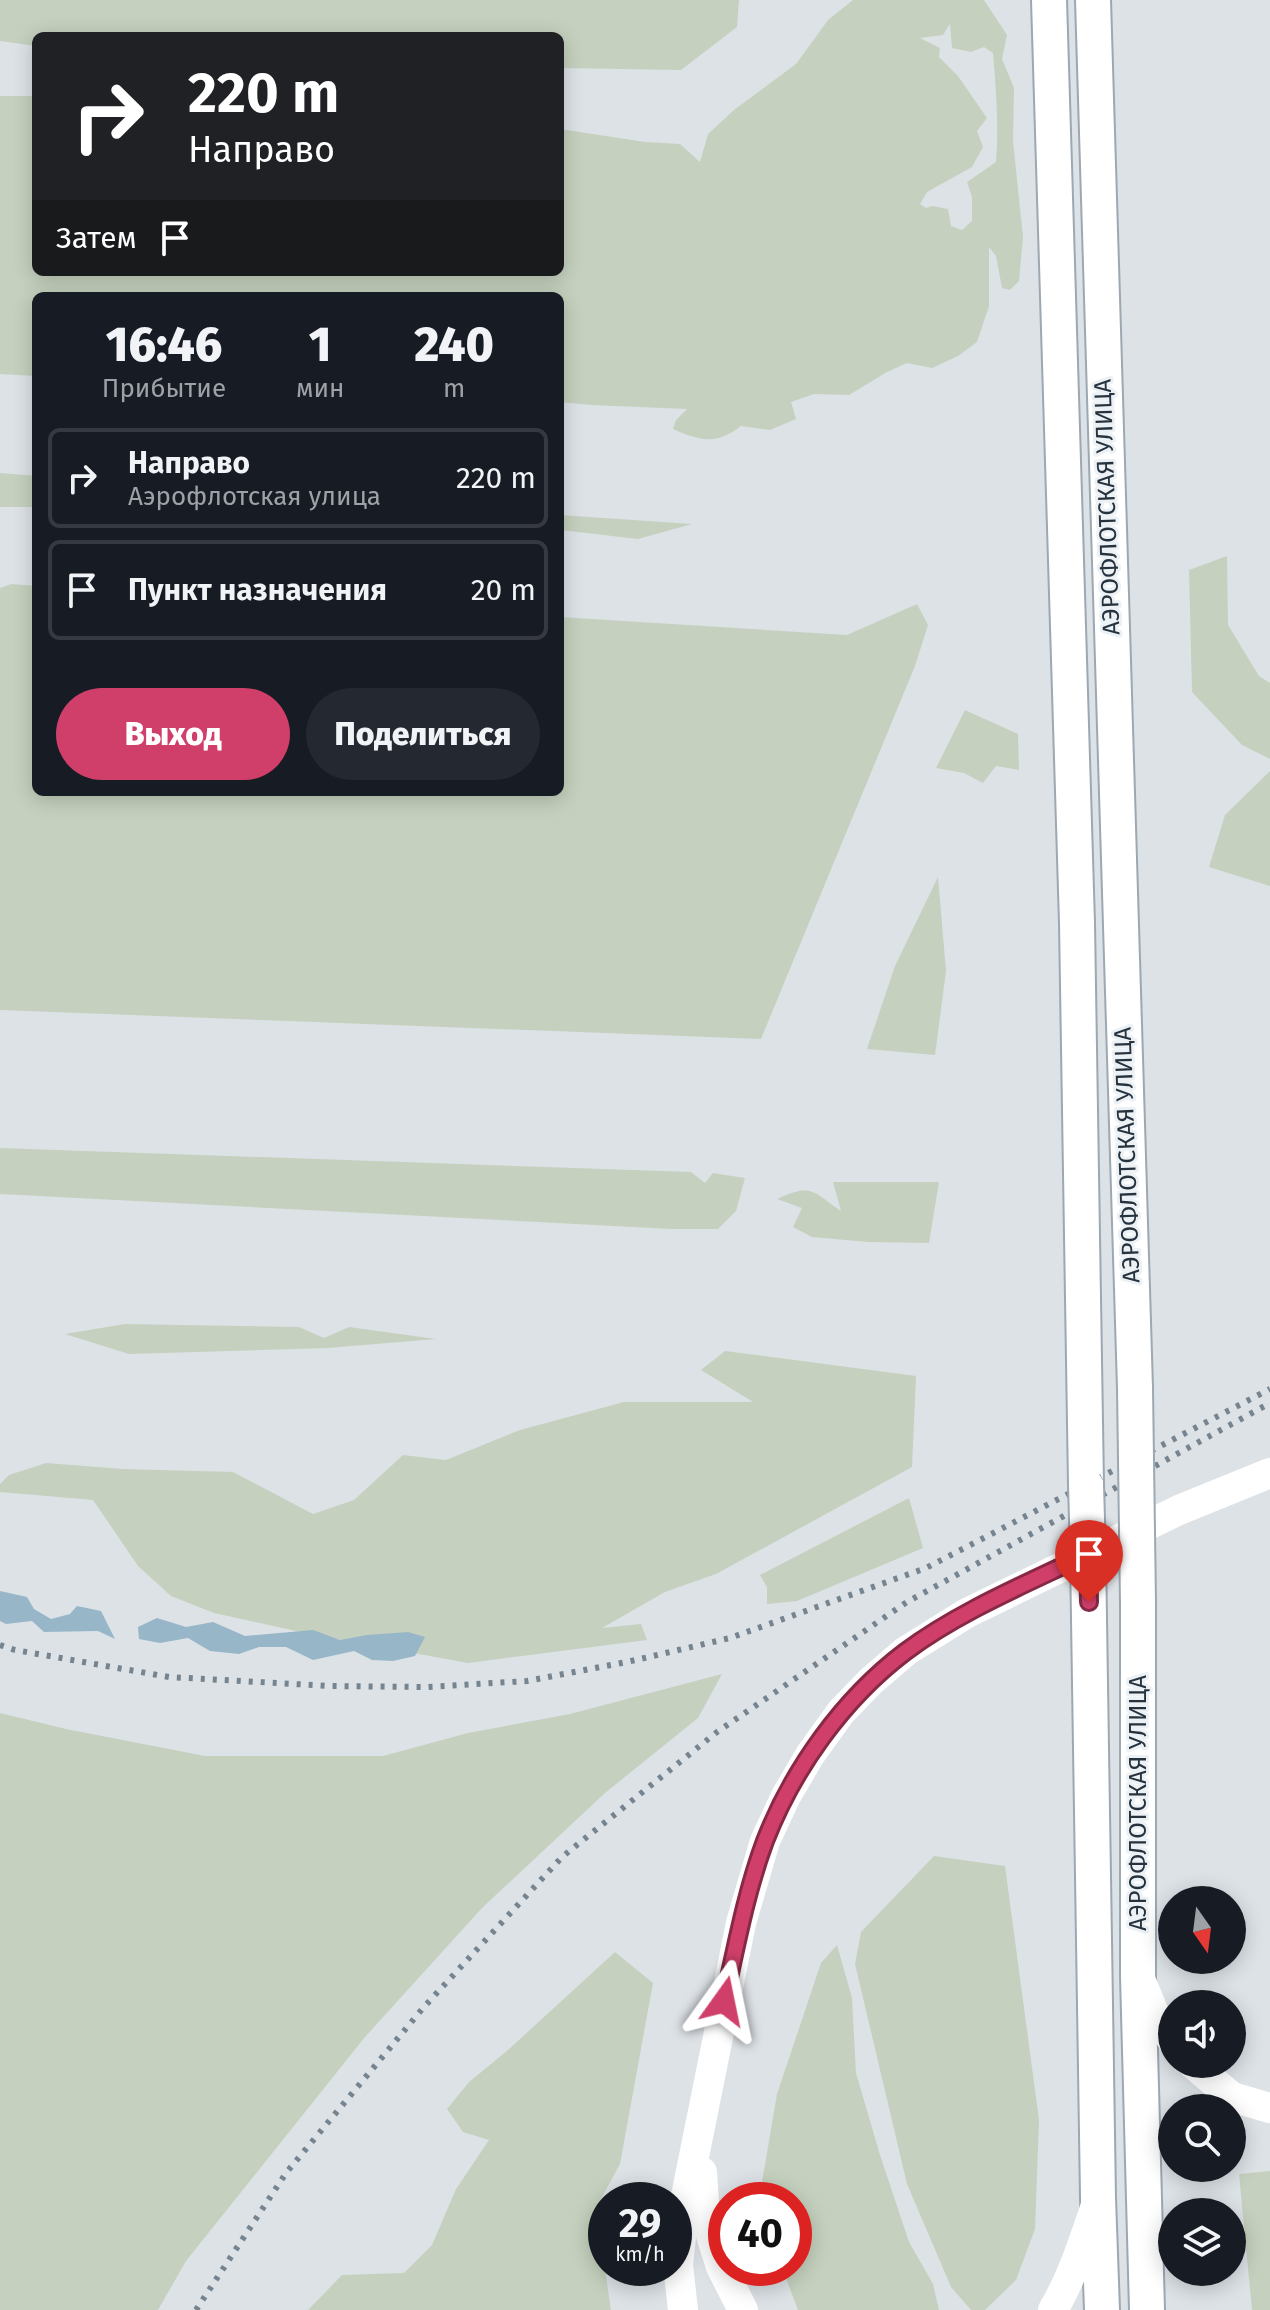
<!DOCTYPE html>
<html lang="ru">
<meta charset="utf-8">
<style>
:root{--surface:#171b24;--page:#242831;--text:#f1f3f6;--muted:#9ea1a6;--line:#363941;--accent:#cf3f6a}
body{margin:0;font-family:"Fira Sans",sans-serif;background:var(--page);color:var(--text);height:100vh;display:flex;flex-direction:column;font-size:30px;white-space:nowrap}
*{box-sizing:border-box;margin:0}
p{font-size:26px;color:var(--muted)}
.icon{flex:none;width:44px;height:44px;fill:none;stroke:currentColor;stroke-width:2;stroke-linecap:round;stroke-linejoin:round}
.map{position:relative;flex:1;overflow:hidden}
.panel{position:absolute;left:32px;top:292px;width:532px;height:504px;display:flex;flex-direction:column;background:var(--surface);border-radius:12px;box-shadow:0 4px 20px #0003}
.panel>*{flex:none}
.hud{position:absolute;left:32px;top:32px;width:532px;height:244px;border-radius:12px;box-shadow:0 4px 20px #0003;background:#202124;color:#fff;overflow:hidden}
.needle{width:52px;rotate:166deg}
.buttons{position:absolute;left:1158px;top:1886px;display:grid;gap:16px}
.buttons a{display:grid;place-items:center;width:88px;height:88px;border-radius:50%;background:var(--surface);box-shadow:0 4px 20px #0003;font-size:40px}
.speed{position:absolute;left:588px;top:2182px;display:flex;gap:16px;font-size:40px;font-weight:700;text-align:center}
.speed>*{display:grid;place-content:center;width:104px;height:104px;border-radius:50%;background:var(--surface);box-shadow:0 4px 20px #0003;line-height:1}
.speed small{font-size:20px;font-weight:400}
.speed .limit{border:12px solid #d22;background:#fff;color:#111}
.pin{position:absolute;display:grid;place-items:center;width:68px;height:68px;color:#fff;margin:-82px -34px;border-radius:50% 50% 50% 0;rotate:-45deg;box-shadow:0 0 8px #0007}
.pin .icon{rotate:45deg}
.me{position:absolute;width:88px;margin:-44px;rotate:12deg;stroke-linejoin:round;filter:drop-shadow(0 0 6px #0008)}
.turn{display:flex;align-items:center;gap:28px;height:168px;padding:0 24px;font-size:36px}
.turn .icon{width:104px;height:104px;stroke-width:2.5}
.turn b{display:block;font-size:56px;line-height:68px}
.then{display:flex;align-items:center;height:76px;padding:0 24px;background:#0003;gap:16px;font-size:30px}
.eta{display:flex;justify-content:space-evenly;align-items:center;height:136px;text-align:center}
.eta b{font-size:48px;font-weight:800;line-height:56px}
.primary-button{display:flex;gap:16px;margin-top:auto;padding:16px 24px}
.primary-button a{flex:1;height:92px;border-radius:48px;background:var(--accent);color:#fff;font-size:32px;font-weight:800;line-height:92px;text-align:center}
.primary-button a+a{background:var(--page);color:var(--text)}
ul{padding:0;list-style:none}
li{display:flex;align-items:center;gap:24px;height:100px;margin:0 16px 12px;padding:0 8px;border:4px solid var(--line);border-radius:12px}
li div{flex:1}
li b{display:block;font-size:30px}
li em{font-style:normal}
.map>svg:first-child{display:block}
.green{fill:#c5d1be;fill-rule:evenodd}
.water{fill:#97b6c8}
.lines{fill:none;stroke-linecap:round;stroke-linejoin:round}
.primary-casing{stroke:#9ca8b2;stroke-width:38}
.secondary{stroke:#fff;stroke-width:30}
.primary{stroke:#fff;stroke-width:34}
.rail{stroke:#768490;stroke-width:6;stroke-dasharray:4 8;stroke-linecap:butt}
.primary-bridge-casing{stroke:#9ca8b2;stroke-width:38;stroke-linecap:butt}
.primary-bridge{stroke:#fff;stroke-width:34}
.route-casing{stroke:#872945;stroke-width:20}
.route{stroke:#cf3f6a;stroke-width:14}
.labels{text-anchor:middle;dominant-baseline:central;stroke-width:6;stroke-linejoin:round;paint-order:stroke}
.street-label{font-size:24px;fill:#26323d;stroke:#ecf1f5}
</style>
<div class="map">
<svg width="1270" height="2310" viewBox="0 0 1270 2310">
<rect width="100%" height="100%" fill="#dde2e7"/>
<g class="green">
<path d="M 0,0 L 739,0 L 737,27 L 681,70 L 560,68 L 560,36 L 36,36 L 36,46 L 0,41 Z"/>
<path d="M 853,0 L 984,0 L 1007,35 L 1002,59 L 1014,88 L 1013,141 L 1023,237 L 1019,281 L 1010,290 L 1002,288 L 996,256 L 989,247 L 989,306 L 977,342 L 958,356 L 932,368 L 907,363 L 887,372 L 849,395 L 814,394 L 791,402 L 796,419 L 770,430 L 741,426 C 717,445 700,441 673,429 L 676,420 L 687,409 L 591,405 L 560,402 L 560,296 L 36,296 L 36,376 L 0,374 L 0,96 L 36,96 L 36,272 L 560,272 L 560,129 L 645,142 L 680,144 L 700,162 L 708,134 L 734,110 L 796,64 L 828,20 ZM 950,24 L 952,48 L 971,52 L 984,47 L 993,53 C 996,89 999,125 996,162 L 967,182 L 972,197 L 972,221 L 962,230 L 951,226 L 948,209 L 933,206 L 926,208 L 920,204 L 927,192 L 972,167 L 983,147 L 977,131 L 987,118 L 958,76 L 939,57 L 940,48 L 920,38 L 943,35 Z"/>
<path d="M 0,473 L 36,476 L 36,507 L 0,507 Z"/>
<path d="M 560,515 L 692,524 L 638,539 L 560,530 Z"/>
<path d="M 1227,556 L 1228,625 L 1259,676 L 1270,683 L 1270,759 L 1242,745 L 1192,692 L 1189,570 Z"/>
<path d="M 11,584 L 36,586 L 36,792 L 560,792 L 560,617 L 847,635 L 917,604 L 928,625 L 915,666 L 761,1039 L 0,1010 L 0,588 Z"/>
<path d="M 965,710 L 1018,734 L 1019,770 L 996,766 L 983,783 L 964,773 L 936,768 Z"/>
<path d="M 1270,771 L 1270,886 L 1209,867 L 1225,815 Z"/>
<path d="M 938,877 L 946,971 L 935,1055 L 867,1049 L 895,966 Z"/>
<path d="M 0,1148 L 691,1172 L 705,1183 L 713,1173 L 745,1178 L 736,1211 L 718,1229 L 671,1229 L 0,1194 Z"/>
<path d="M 833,1182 L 939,1182 L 929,1243 L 868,1242 L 812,1237 L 793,1227 L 802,1208 L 777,1199 C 812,1183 812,1191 841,1211 Z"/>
<path d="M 125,1324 L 299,1327 L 324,1338 L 349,1327 L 436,1339 L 328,1348 L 129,1354 L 65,1334 Z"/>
<path d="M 725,1351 L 916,1376 L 912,1467 L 716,1574 L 665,1592 L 602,1628 L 641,1624 L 647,1640 L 468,1663 L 314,1635 L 214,1613 L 171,1596 L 138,1566 L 93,1500 L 0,1492 L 0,1484 L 9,1475 L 46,1463 L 123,1469 L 233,1472 L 313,1514 L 354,1500 L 403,1455 L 446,1460 L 520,1430 L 624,1402 L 753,1402 L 701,1370 Z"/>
<path d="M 909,1498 L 923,1548 L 797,1601 L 767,1604 L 767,1587 L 760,1575 Z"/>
<path d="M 722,1674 L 698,1718 L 605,1793 L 482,1908 L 365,2037 L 186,2261 L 158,2310 L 0,2310 L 0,1713 L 66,1729 L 205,1756 L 383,1756 L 468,1733 L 570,1714 Z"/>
<path d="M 934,1856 L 1005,1866 L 1039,2120 L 1035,2229 L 1016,2280 L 985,2310 L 971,2310 L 951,2287 L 907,2184 L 855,1964 L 861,1932 Z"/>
<path d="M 837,1945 L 852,1998 L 856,2073 L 880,2155 L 909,2242 L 933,2284 L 939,2310 L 798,2310 L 782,2268 L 794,2268 L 794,2200 L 759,2200 L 777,2094 L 821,1963 Z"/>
<path d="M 615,1952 L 653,1983 L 620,2164 L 596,2208 L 611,2310 L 308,2310 L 342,2275 L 404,2273 L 432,2245 L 456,2189 L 489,2140 L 463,2132 L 447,2109 L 469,2082 L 508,2050 Z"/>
<path d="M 1270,2171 L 1270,2310 L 1252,2310 L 1239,2174 Z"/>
</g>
<g class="water">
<path d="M 0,1591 L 27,1597 L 34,1609 L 51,1619 L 70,1614 L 77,1606 L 101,1611 L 115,1639 L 98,1631 L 44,1632 L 32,1621 L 6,1624 L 0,1621 Z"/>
<path d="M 157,1618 L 186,1627 L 213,1622 L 245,1636 L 313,1630 L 340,1640 L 367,1635 L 408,1632 L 425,1637 L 415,1656 L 393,1661 L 372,1660 L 354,1651 L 313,1660 L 286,1647 L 259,1647 L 239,1654 L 210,1651 L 188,1638 L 160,1643 L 139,1639 L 138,1627 Z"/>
</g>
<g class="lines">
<defs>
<g id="primary">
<path d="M 1049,0 L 1077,923 L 1086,1485"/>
<path d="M 1093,0 L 1135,1388"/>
<path d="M 1088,1554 L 1098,2198 L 1102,2310"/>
<path d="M 1138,1603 L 1138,1976 L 1147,2310"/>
</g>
</defs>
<use href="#primary" class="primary-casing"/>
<g class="secondary">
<path d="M 1140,1979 L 1154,2013 L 1172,2040"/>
<path d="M 1193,2064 L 1232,2097 L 1270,2108"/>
<path d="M 702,2172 L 705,2216 L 721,2267 L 743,2310"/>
<path d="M 683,2310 L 678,2265 L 685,2201 L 741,1923 L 765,1841 L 786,1796 L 810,1755 L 841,1712 L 871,1681 L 906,1651 L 967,1613 L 1179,1510 L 1270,1473"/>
<path d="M 1053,2310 C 1072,2278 1083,2243 1095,2208"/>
</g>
<use href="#primary" class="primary"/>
<g class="rail">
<path d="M 0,1645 L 15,1650 L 169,1677 L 330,1686 L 427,1687 L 527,1681 L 627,1662 L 730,1638 L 926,1568 L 1270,1389"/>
<path d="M 196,2310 L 286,2173 L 423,2008 L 562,1857 L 717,1732 L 907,1602 L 1270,1403"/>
</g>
<defs>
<g id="primary-bridge">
<path d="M 1135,1388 L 1138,1603"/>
<path d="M 1086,1485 L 1088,1554"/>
</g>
</defs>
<use href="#primary-bridge" class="primary-bridge-casing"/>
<use href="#primary-bridge" class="primary-bridge"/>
</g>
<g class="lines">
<defs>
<path id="route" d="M 724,2001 C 736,1947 746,1892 765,1841 C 793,1769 843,1699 905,1652 C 958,1612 1028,1583 1088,1554 L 1089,1602"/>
</defs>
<use href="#route" class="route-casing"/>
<use href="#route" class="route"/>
</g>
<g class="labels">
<g class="street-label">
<text transform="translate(1107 507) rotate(-92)">АЭРОФЛОТСКАЯ УЛИЦА</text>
<text transform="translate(1127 1155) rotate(-92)">АЭРОФЛОТСКАЯ УЛИЦА</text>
<text transform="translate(1138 1803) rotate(-90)">АЭРОФЛОТСКАЯ УЛИЦА</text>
</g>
</g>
</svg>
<div class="buttons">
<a><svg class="needle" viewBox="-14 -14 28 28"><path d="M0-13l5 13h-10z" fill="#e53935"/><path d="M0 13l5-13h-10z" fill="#9ea1a6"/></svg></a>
<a><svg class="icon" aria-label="sound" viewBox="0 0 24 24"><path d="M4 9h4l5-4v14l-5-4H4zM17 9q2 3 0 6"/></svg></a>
<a><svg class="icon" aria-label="search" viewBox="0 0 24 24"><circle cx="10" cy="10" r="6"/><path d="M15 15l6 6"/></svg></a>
<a><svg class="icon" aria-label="layers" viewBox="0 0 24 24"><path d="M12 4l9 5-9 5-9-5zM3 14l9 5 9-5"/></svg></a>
</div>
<div class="speed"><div>29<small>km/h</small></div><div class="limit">40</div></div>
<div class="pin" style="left:1089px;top:1602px;background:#d93025"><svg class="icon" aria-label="arrive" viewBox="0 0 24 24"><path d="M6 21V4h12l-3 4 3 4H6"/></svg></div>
<svg class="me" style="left:724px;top:2001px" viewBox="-20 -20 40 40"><path d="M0-17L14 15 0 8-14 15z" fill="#cf3f6a" stroke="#fff" stroke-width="4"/></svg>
<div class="hud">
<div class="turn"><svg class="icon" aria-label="right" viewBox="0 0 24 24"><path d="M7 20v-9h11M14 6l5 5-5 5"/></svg><div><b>220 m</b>Направо</div></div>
<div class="then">Затем<svg class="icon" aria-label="arrive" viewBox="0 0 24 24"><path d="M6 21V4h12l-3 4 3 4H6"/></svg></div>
</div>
<section class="panel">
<div class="eta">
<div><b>16:46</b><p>Прибытие</p></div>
<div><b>1</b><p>мин</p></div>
<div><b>240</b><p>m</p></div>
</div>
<ul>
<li><svg class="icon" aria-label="right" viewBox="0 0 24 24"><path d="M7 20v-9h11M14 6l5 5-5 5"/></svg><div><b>Направо</b><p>Аэрофлотская улица</p></div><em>220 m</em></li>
<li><svg class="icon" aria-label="arrive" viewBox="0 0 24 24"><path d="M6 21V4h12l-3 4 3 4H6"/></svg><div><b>Пункт назначения</b></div><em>20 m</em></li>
</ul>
<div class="primary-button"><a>Выход</a><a>Поделиться</a></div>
</section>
</div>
